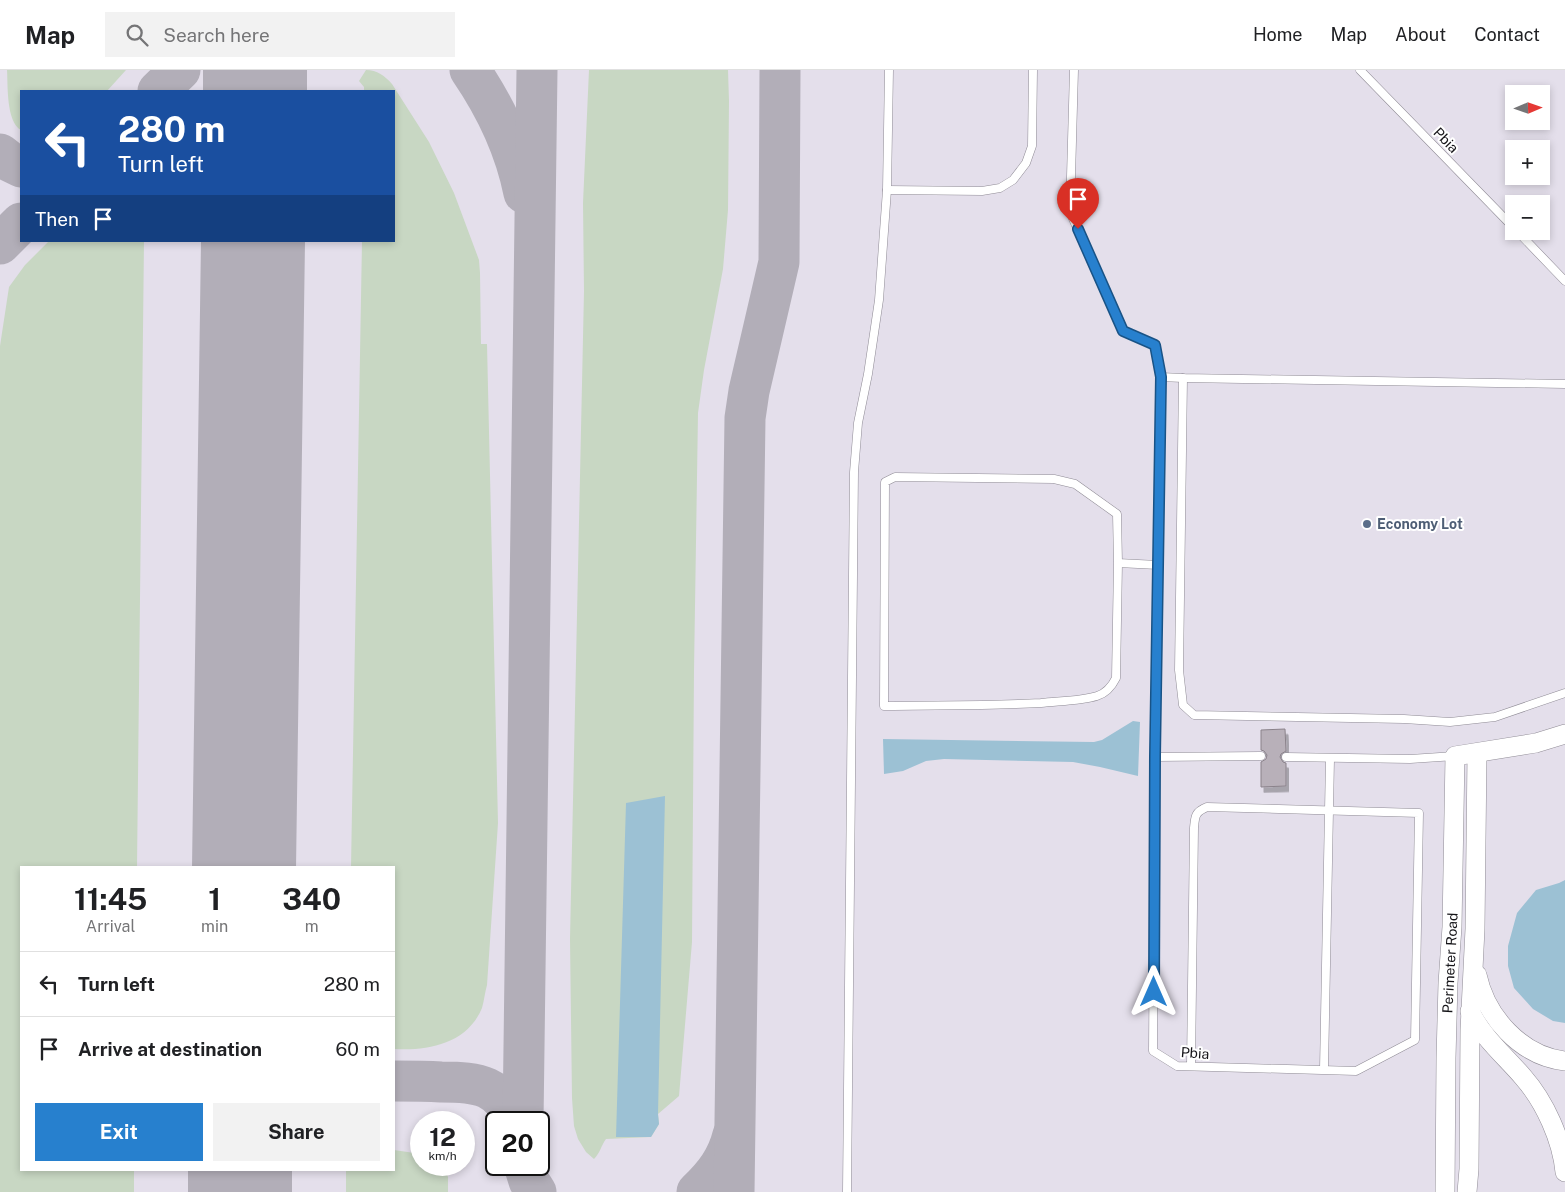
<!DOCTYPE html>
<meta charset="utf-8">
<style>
:root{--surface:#fff;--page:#f2f2f2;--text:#202124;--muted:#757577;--line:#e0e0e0;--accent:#2780ce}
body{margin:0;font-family:"Public Sans",sans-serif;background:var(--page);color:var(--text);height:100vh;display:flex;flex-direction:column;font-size:19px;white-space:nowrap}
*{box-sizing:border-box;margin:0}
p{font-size:16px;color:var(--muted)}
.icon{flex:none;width:28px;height:28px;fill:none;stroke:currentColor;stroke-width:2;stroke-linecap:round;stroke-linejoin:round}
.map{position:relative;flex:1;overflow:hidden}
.details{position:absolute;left:20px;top:796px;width:375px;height:305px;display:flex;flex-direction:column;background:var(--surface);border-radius:0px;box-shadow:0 2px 8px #0003}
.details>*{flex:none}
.hud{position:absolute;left:20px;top:20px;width:375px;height:152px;border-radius:0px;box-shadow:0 2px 8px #0003;background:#1a4fa0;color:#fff;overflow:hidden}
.needle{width:32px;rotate:88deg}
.controls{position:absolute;left:1505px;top:15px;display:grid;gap:10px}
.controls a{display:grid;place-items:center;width:45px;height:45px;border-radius:0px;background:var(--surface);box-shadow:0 2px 8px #0003;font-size:25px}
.speed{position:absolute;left:410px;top:1041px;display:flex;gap:10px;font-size:25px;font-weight:700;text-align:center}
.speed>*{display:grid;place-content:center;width:65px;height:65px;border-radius:50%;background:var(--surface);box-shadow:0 2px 8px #0003;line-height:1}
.speed small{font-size:12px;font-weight:400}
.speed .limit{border:2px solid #111;border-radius:8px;background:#fff;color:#111}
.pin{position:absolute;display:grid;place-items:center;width:42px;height:42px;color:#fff;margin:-51px -21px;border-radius:50% 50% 50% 0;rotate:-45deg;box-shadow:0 0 5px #0007}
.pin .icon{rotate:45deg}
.me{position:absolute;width:55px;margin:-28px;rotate:0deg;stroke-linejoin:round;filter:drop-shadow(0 0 4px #0008)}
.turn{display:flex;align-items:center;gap:18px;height:105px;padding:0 15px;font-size:22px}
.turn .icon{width:65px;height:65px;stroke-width:2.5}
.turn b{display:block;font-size:35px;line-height:42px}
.then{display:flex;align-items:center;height:48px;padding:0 15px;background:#0003;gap:10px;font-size:19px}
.eta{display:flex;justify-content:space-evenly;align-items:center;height:85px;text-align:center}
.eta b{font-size:30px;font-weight:700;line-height:35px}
.button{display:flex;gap:10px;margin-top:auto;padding:10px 15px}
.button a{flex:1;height:58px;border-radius:0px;background:var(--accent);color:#fff;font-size:20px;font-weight:700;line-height:58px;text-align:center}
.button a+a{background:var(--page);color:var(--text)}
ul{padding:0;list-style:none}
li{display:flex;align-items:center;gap:15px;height:65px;padding:0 15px;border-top:1px solid var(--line)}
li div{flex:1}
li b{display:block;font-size:19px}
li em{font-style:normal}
header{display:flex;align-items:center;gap:30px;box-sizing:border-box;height:70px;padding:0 25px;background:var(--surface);border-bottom:1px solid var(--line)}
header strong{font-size:24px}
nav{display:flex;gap:28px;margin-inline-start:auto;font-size:18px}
.search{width:350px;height:45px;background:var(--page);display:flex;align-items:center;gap:12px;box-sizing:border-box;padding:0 18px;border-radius:0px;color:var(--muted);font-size:19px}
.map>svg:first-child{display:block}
.green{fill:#c8d7c3}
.water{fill:#9cc1d4}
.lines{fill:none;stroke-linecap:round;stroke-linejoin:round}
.taxiway{stroke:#b2aeb8;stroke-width:41}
.runway{stroke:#b2aeb8;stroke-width:104}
.building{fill:#b8b0b9;stroke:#8a828a;filter:url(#shadow)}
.service-casing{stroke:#8f8b95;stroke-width:9}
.tertiary-casing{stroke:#8f8b95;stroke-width:20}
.service{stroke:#fff;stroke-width:8}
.tertiary{stroke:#fff;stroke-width:19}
.route-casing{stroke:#195386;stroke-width:12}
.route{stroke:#2780ce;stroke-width:9}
.service-dot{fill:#5c6f8a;stroke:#fff;stroke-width:2}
.labels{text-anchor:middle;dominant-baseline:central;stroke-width:4;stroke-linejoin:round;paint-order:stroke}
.street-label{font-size:14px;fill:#151418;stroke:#fff}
.service-label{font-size:14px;font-weight:bold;fill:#4e5e75;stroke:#fff;text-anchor:start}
</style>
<header>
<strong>Map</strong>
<div class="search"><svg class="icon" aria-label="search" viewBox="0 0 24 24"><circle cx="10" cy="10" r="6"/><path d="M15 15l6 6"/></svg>Search here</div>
<nav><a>Home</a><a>Map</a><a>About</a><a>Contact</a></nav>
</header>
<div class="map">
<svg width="1565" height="1122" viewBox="0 0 1565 1122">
<defs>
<filter id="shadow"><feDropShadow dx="3" dy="5.5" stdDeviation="0" flood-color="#0004"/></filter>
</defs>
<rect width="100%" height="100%" fill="#e4dfeb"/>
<g class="green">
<path d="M 7,0 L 126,0 L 107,21 L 21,21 L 21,60 C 6,52 8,15 7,0 Z"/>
<path d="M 366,0 C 377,0 385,6 392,14 L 429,72 L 454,123 L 479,190 L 480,203 L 481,274 L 487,274 L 498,753 L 487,915 C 485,922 484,931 482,938 C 467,974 428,981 394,979 L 394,798 L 351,797 L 362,171 L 394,171 L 394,21 L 364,21 L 364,17 L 359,11 Z"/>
<path d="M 589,0 L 728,0 L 729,31 L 728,140 L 723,199 L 704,300 L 698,343 L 694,601 L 692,872 L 679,1026 L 658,1044 L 659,1054 L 651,1067 L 606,1069 C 601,1076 600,1083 594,1089 L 586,1082 L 578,1069 L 574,1056 L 572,1028 L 570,869 L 584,221 L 583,133 Z"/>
<path d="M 49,171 L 144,171 L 137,797 L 21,798 L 21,1100 L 134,1100 L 134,1122 L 0,1122 L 0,276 L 9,217 L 25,195 Z"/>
<path d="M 394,1080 L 421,1084 L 421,1095 L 443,1095 L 448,1107 L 448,1122 L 346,1122 L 346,1100 L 394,1100 Z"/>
</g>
<g class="water">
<path d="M 1133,651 L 1140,652 L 1138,706 L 1100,697 L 1073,692 L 944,689 L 926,691 L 903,701 L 884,704 L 883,669 L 1094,672 L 1102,670 Z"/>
<path d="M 665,726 L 658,1044 L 659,1054 L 651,1067 L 616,1067 L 626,733 Z"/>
<path d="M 1565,810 L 1565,953 L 1553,951 L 1533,939 L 1514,918 L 1508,896 L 1508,876 L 1517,843 L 1536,820 L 1559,813 Z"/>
</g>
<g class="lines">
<g class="taxiway">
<path d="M 470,0 C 496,38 515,78 524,123"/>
<path d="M 158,21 L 180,0"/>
<path d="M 0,84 L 9,91 L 21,97"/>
<path d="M 0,174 L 21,153"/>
<path d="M 394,1011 C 409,1011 425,1011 441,1012 C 481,1012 498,1015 518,1052"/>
<path d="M 523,1052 L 537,0"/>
<path d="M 524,1095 L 529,1111 L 536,1122"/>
<path d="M 240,1111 L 244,1100"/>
<path d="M 697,1122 C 715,1105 727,1089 733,1065"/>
<path d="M 734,1122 L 745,348 L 749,321 L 779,192 L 780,0"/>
</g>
<g class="runway">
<path d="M 255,21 L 255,0"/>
<path d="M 244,798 L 253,171"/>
<path d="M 240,1122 L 240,1100"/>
</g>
</g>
<path class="building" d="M 1285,659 L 1286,681 L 1281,684 L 1280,687 L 1283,692 L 1286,693 L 1286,716 L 1261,717 L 1261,692 L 1266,689 L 1267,685 L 1264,681 L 1261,680 L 1261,660 Z"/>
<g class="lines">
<defs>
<g id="service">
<path d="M 1074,0 L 1070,142 L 1123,261 L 1155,275 L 1161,307 L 1155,687 L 1153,981 L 1177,996 L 1356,1001 L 1415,970 L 1419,743 L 1207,737 C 1195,742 1195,746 1194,758 L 1191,996"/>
<path d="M 1360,0 L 1514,158"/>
<path d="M 887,120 L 982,121 L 1000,118 L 1013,110 L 1026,93 L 1032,76 L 1033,0"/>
<path d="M 1517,161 L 1565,211"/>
<path d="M 1161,307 L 1183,308 L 1565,314"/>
<path d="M 1183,308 L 1179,600 L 1183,635 L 1194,645 L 1404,649 L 1450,652 L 1495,647 L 1565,623"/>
<path d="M 1118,493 L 1116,608 C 1112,616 1107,623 1097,626 C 1081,631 1058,631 1041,633 C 989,636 936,635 884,636 L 885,412 L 895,407 L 1054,409 L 1075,414 L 1117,444 L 1118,493 L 1158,495"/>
<path d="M 1155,687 L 1261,686"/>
<path d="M 1286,687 L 1410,689 L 1455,686"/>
<path d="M 1324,999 L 1330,689"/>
<path d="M 847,1122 L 854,402 L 858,353 L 868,304 L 879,230 L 887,120 L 889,0"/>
</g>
<g id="tertiary">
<path d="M 1477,905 C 1486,947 1521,986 1565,991"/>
<path d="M 1470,941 C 1482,967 1505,986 1523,1007 C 1545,1032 1562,1070 1565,1102"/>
<path d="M 1445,1122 L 1446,988 L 1448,913 L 1452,857 L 1455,686 L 1536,673 L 1565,664"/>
<path d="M 1467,1122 L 1469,1099 L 1470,960 L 1475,859 L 1477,684"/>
</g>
</defs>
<use href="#service" class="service-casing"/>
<use href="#tertiary" class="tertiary-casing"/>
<use href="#service" class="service"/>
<use href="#tertiary" class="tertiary"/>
</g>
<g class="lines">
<defs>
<path id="route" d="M 1078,159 L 1123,261 L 1155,275 L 1161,307 L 1155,686 L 1154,922"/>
</defs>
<use href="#route" class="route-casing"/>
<use href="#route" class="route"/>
</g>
<circle class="service-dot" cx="1367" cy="454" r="5"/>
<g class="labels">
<g class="street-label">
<text transform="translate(1446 70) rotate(46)">Pbia</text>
<text transform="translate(1450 893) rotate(-87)">Perimeter Road</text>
<text transform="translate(1195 983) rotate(4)">Pbia</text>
</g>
<g class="service-label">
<text x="1377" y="454">Economy Lot</text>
</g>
</g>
</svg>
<div class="controls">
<a><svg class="needle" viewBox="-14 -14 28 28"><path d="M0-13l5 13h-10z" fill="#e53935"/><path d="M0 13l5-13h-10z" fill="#757577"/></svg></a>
<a>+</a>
<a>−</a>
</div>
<div class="speed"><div>12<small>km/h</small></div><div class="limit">20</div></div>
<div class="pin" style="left:1078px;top:159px;background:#d93025"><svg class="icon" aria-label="arrive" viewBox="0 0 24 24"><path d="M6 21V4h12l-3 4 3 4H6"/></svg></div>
<svg class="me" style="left:1154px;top:922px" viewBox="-20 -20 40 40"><path d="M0-17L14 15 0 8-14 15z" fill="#2780ce" stroke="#fff" stroke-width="4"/></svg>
<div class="hud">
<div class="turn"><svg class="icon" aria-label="left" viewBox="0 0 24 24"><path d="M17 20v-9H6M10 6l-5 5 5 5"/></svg><div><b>280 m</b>Turn left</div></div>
<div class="then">Then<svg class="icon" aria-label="arrive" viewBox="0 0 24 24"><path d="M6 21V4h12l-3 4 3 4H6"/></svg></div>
</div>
<section class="details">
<div class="eta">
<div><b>11:45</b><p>Arrival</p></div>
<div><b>1</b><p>min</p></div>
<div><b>340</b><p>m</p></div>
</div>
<ul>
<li><svg class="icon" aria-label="left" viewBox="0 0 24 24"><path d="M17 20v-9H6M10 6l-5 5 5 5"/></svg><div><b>Turn left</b></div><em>280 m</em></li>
<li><svg class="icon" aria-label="arrive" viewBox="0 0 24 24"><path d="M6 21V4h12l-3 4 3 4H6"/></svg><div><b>Arrive at destination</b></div><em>60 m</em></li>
</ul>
<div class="button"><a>Exit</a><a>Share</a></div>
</section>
</div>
